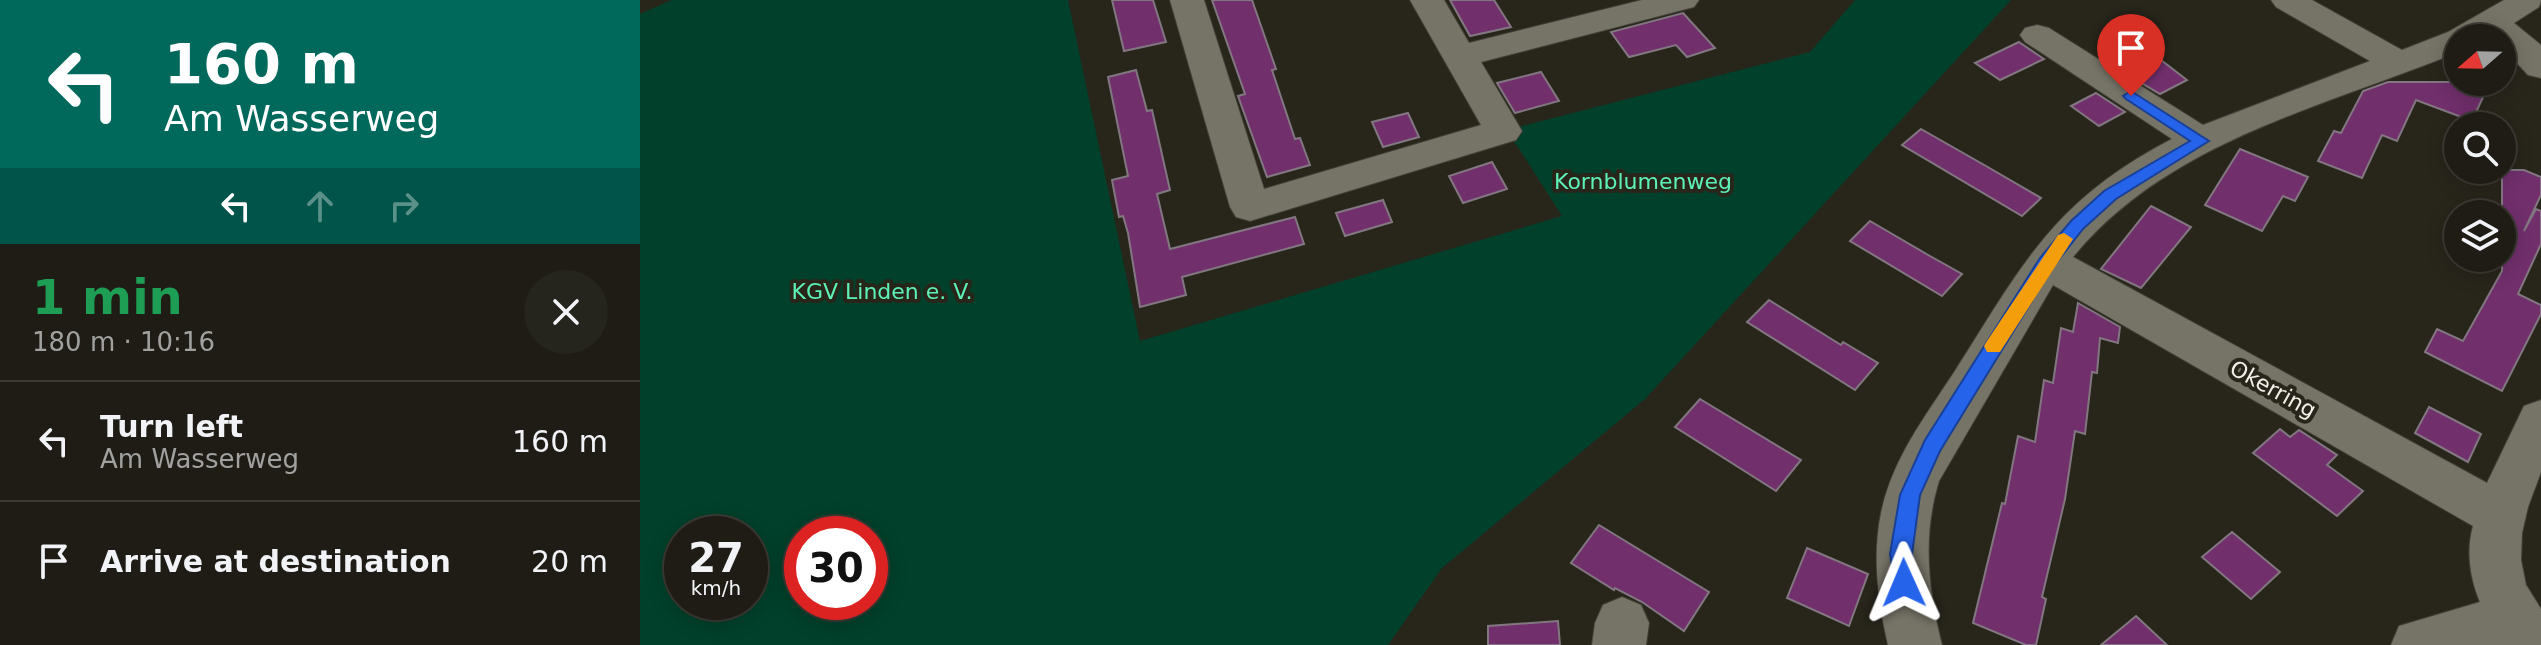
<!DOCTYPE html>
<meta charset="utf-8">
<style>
:root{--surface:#1e1c14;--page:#26251d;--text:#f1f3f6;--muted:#a1a1a0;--line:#3c3a34}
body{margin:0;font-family:"DejaVu Sans",sans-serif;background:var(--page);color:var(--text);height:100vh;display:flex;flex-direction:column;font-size:30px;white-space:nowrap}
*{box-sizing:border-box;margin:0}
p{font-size:26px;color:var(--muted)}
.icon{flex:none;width:44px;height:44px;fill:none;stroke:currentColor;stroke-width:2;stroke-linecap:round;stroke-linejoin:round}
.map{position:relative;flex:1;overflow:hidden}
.sheet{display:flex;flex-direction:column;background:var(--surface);width:640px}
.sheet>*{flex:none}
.banner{background:#00695c;color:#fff;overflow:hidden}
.needle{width:52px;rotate:250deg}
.controls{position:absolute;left:1804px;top:24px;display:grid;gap:16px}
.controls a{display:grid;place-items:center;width:72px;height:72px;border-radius:50%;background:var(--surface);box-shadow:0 4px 20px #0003,0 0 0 2px var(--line);font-size:40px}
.speed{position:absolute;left:24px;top:516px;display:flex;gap:16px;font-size:40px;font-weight:700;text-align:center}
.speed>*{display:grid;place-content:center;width:104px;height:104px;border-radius:50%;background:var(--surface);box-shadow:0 4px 20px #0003,0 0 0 2px var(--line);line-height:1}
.speed small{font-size:20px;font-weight:400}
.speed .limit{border:12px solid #d22;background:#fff;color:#111}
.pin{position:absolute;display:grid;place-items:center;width:68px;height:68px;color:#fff;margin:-82px -34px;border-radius:50% 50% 50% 0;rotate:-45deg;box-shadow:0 0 8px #0007}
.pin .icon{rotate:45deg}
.me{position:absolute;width:88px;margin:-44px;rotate:359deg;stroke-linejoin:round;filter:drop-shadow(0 0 6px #0008)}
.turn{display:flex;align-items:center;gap:28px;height:168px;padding:0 32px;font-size:36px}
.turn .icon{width:104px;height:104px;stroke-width:2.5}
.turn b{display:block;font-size:56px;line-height:68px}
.lanes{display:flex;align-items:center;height:76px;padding:0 32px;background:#0003;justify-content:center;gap:40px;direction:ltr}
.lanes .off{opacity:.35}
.round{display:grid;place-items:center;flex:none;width:84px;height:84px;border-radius:42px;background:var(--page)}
.overview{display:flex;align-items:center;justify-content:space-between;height:136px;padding:0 32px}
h1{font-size:48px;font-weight:800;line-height:60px;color:#1e9e55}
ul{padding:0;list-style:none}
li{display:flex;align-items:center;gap:24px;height:120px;padding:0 32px;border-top:2px solid var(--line)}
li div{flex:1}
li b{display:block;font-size:30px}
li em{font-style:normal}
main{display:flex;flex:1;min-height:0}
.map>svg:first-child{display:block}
.green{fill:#01402b;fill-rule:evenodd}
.building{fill:#712f6c;stroke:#827780;stroke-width:2}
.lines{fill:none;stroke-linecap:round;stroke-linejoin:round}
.minor-casing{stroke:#424138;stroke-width:2}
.minor{fill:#767467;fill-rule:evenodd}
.route{fill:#2563eb;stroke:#184099;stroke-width:2}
.slow{fill:#f59e0b}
.labels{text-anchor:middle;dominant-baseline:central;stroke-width:8;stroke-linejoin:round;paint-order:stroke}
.park-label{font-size:22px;fill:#5df1b7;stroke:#28261b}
.street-label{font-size:22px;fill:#f2f1e9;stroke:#28261b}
</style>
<main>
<section class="sheet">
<div class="banner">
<div class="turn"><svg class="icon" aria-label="left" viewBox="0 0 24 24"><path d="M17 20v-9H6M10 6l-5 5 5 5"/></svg><div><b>160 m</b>Am Wasserweg</div></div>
<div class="lanes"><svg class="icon" aria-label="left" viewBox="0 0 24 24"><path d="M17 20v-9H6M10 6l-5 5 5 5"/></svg><svg class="icon off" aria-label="ahead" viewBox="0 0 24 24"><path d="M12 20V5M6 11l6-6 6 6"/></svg><svg class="icon off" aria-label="right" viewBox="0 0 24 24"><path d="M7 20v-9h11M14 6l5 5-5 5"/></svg></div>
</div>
<div class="overview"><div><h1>1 min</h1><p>180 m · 10:16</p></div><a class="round"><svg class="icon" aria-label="close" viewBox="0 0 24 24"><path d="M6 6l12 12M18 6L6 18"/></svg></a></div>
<ul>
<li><svg class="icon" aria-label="left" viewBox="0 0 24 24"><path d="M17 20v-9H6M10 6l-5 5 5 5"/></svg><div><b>Turn left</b><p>Am Wasserweg</p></div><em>160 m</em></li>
<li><svg class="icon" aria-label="arrive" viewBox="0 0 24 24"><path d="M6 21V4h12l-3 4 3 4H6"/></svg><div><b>Arrive at destination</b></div><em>20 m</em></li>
</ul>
</section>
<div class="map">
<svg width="1901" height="645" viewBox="0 0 1901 645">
<rect width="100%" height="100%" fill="#28261b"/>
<path class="green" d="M 32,0 L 428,0 L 500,341 L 922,216 L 876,144 L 863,131 L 1170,52 L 1215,0 L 1371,0 L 1005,399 L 802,568 L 748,645 L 0,645 L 0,14 ZM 42,534 L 110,534 L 110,602 L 42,602 ZM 162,534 L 230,534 L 230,602 L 162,602 Z"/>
<g class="building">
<path d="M 472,0 L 513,0 L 526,42 L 484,51 Z"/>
<path d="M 572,0 L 612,0 L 636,69 L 632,70 L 655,139 L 660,138 L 670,165 L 627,177 L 598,96 L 605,94 Z"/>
<path d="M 810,0 L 854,0 L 871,27 L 830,36 Z"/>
<path d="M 1043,13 L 1075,48 L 1047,57 L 1036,45 L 989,57 L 971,32 Z"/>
<path d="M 1379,42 L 1404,59 L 1360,80 L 1335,63 Z"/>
<path d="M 1521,60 L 1547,80 L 1520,94 L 1490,76 Z"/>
<path d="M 496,70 L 507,111 L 512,110 L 530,190 L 517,194 L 530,249 L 655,217 L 664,244 L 542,277 L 546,295 L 500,307 L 488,233 L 483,216 L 479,217 L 472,180 L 488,176 L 468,77 Z"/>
<path d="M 901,72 L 919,101 L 875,113 L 857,83 Z"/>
<path d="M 1748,82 L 1850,82 L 1832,121 L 1776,100 L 1757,141 L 1742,135 L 1722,178 L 1678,161 L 1694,131 L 1701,133 L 1723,91 Z"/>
<path d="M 1456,93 L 1485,112 L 1459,126 L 1431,106 Z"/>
<path d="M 768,113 L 779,137 L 743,147 L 732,122 Z"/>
<path d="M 1281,129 L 1346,166 L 1401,198 L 1382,216 L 1262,145 Z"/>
<path d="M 1600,149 L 1668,177 L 1655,201 L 1643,196 L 1622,231 L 1565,205 Z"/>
<path d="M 852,162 L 867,189 L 823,203 L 809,176 Z"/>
<path d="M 1862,170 L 1884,170 L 1901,177 L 1901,195 L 1884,231 L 1896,209 L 1901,211 L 1901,244 L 1878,294 L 1901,305 L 1901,314 L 1862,391 L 1785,352 L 1797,329 L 1823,341 L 1862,271 Z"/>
<path d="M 743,200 L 752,222 L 705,236 L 696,213 Z"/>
<path d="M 1511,206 L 1551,227 L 1501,288 L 1461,269 Z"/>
<path d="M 1230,221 L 1290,256 L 1322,274 L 1302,296 L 1210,241 Z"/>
<path d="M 1129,300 L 1201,345 L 1203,342 L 1238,363 L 1215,390 L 1107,322 Z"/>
<path d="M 1438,303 L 1480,327 L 1478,343 L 1460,338 L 1457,373 L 1452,372 L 1445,434 L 1435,431 L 1425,499 L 1402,597 L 1406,599 L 1396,645 L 1386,645 L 1333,623 L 1362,503 L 1365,504 L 1378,436 L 1395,442 L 1404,380 L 1413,383 L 1421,328 L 1433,332 Z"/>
<path d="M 1060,399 L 1161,460 L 1136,491 L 1035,427 Z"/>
<path d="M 1789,407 L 1841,434 L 1828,462 L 1775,433 Z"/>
<path d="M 1640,429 L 1650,437 L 1659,430 L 1697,455 L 1687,465 L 1723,491 L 1697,516 L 1613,453 Z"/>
<path d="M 959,525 L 1069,592 L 1044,631 L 1002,602 L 975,588 L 974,590 L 931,563 Z"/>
<path d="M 1592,532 L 1640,572 L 1611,599 L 1562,557 Z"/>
<path d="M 1167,548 L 1228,574 L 1209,626 L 1147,598 Z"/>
<path d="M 1496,616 L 1527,645 L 1461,645 Z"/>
<path d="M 918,621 L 920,645 L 848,645 L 848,626 Z"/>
</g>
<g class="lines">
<defs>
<g id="minor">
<path d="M 530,0 L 564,0 L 624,189 L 841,125 L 770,0 L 804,0 L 829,43 L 1002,0 L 1059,0 L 1054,7 L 841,62 L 882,131 L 876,140 L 610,221 L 596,217 L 590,207 Z"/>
<path d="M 1631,0 L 1672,0 L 1762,50 L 1808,32 L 1864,0 L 1901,0 L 1899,7 L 1874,23 L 1901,45 L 1901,78 L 1888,75 L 1862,47 L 1862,38 L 1818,38 L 1818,52 C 1684,107 1528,141 1433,257 L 1847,483 L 1884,406 L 1901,400 L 1901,472 L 1888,507 L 1882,533 L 1881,560 L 1886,585 L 1901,609 L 1901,645 L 1751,645 L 1759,626 L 1840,602 C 1830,578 1826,551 1833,526 L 1413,285 L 1299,481 C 1282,536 1288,590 1302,645 L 1248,645 C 1238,602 1232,557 1241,513 C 1252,460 1284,418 1313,374 C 1382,266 1412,201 1532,139 L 1385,42 L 1380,35 L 1385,28 L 1397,25 L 1409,28 L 1563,125 L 1730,61 L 1636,7 Z"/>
<path d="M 982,597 L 1001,605 L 1009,623 L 1006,645 L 952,645 L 955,623 L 963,605 Z"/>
</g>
</defs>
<use href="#minor" class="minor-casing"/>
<use href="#minor" class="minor"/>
</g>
<path class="route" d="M 1491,91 L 1569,141 L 1476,199 L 1443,229 L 1413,267 L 1300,451 L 1280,495 L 1272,554 L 1275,583 L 1271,591 L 1264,594 L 1256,591 L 1250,554 L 1260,495 L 1285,440 L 1400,258 L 1431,221 L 1464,191 L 1550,141 L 1486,99 L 1483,96 Z"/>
<path class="slow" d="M 1424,233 L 1433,239 L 1360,352 L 1347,352 L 1344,346 L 1347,341 L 1418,235 Z"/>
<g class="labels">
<g class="park-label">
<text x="1003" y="181">Kornblumenweg</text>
<text x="242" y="291">KGV Linden e. V.</text>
</g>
<g class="street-label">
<text transform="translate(1633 389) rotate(29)">Okerring</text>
</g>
</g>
</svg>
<div class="controls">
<a><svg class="needle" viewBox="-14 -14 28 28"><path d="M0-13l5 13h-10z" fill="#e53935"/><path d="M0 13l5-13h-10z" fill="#a1a1a0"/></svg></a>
<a><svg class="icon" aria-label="search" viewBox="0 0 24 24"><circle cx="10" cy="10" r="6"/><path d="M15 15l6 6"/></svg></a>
<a><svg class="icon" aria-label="layers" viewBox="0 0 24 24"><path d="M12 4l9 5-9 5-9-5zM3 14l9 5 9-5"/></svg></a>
</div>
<div class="speed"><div>27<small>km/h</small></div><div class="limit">30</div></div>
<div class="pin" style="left:1491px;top:96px;background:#d93025"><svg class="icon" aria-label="arrive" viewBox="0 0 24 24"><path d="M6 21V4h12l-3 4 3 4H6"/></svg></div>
<svg class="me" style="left:1264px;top:583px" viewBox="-20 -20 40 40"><path d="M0-17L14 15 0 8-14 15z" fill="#2563eb" stroke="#fff" stroke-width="4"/></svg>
</div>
</main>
